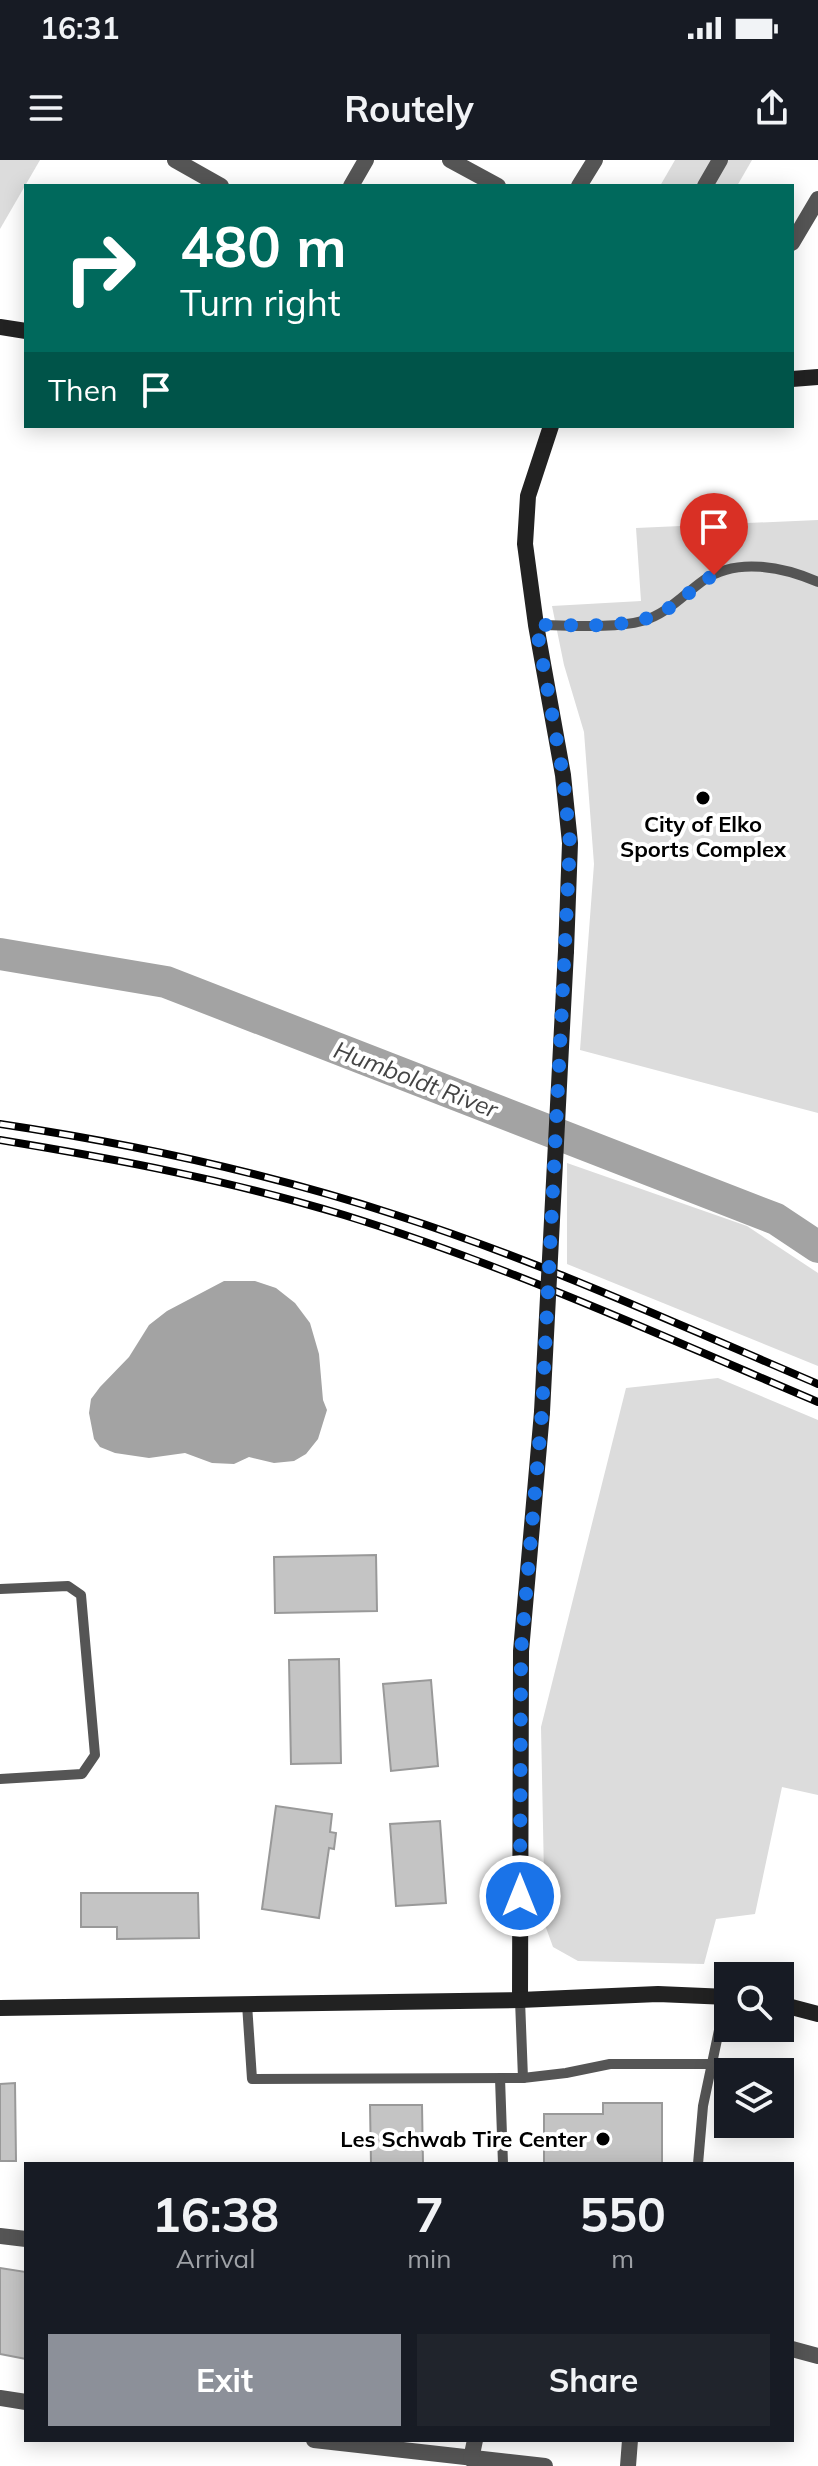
<!DOCTYPE html>
<style>
:root{--surface:#171b24;--page:#20242c;--text:#f1f3f6;--muted:#9ea1a6;--accent:#8c9099}
body{margin:0;font-family:Mulish,sans-serif;background:var(--page);color:var(--text);height:100vh;display:flex;flex-direction:column;font-size:30px;white-space:nowrap}
*{box-sizing:border-box;margin:0}
p{font-size:26px;color:var(--muted)}
.icon{flex:none;width:44px;height:44px;fill:none;stroke:currentColor;stroke-width:2;stroke-linecap:round;stroke-linejoin:round}
.map{position:relative;flex:1;overflow:hidden}
.drawer{position:absolute;left:24px;top:2002px;width:770px;height:280px;display:flex;flex-direction:column;background:var(--surface);border-radius:0px;box-shadow:0 4px 20px #0003}
.drawer>*{flex:none}
.guide{position:absolute;left:24px;top:24px;width:770px;height:244px;border-radius:0px;box-shadow:0 4px 20px #0003;background:#00695c;color:#fff;overflow:hidden}
.fabs{position:absolute;left:714px;top:1802px;display:grid;gap:16px}
.fabs a{display:grid;place-items:center;width:80px;height:80px;border-radius:0px;background:var(--surface);box-shadow:0 4px 20px #0003;font-size:40px}
.pin{position:absolute;display:grid;place-items:center;width:68px;height:68px;color:#fff;margin:-82px -34px;border-radius:50% 50% 50% 0;rotate:-45deg;box-shadow:0 0 8px #0007}
.pin .icon{rotate:45deg}
.me{position:absolute;width:88px;margin:-44px;rotate:0deg;stroke-linejoin:round;filter:drop-shadow(0 0 6px #0008)}
.turn{display:flex;align-items:center;gap:28px;height:168px;padding:0 24px;font-size:36px}
.turn .icon{width:104px;height:104px;stroke-width:2.5}
.turn b{display:block;font-size:56px;line-height:68px}
.then{display:flex;align-items:center;height:76px;padding:0 24px;background:#0003;gap:16px;font-size:30px}
.eta{display:flex;justify-content:space-evenly;align-items:center;height:136px;text-align:center}
.eta b{font-size:48px;font-weight:700;line-height:56px}
.cta{display:flex;gap:16px;margin-top:auto;padding:16px 24px}
.cta a{flex:1;height:92px;border-radius:0px;background:var(--accent);color:#fff;font-size:32px;font-weight:700;line-height:92px;text-align:center}
.cta a+a{background:var(--page);color:var(--text)}
.status{display:flex;justify-content:space-between;align-items:center;height:56px;padding:0 40px;background:var(--surface);direction:ltr}
.status svg{height:22px;fill:currentColor}
header{display:flex;justify-content:space-between;align-items:center;height:104px;padding:0 24px;background:var(--surface);font-size:36px;font-weight:700}
.map>svg:first-child{display:block}
.green{fill:#dcdcdc}
.water{fill:#a3a3a3}
.lines{fill:none;stroke-linecap:round;stroke-linejoin:round}
.river{stroke:#a3a3a3;stroke-width:32}
.building{fill:#c4c4c4;stroke:#999;stroke-width:2}
.lane{stroke:#555;stroke-width:10}
.street{stroke:#555;stroke-width:16}
.secondary{stroke:#222;stroke-width:16}
.rail-casing{stroke:#000;stroke-width:8}
.rail{stroke:#fff;stroke-width:5;stroke-dasharray:15;stroke-linecap:butt}
.secondary-bridge{stroke:#222;stroke-width:16}
.route{stroke:#1a73e8;stroke-width:14;stroke-dasharray:0 25.2}
.poi-dot{fill:#000;stroke:#fff;stroke-width:3}
.labels{text-anchor:middle;dominant-baseline:central;stroke-width:8;stroke-linejoin:round;paint-order:stroke}
.poi-label{font-size:22px;font-weight:bold;fill:#000;stroke:#fff}
.water-label{font-size:24px;font-style:italic;fill:#444;stroke:#fff}
</style>
<div class="status"><b>16:31</b><svg viewBox="0 0 49 12"><path d="M0 12V9h3v3zM5 12V6h3v6zM10 12V3h3v9zM15 12V0h3v12zM26 1h20v11H26zM47 4h2v5h-2z"/></svg></div>
<header><svg class="icon" aria-label="menu" viewBox="0 0 24 24"><path d="M4 6h16M4 12h16M4 18h16"/></svg>Routely<svg class="icon" aria-label="share" viewBox="0 0 24 24"><path d="M12 15V3M7 8l5-5 5 5M5 13v7h14v-7"/></svg></header>
<div class="map">
<svg width="818" height="2306" viewBox="0 0 818 2306">
<rect width="100%" height="100%" fill="#fff"/>
<g class="green">
<path d="M 0,0 L 40,0 L 0,69 Z"/>
<path d="M 675,0 L 752,0 L 737,26 L 660,26 Z"/>
<path d="M 818,360 L 818,953 L 580,890 L 594,704 L 584,572 L 564,505 L 552,446 L 641,441 L 636,368 Z"/>
<path d="M 567,1003 L 747,1066 L 818,1113 L 818,1206 L 567,1104 Z"/>
<path d="M 718,1218 L 818,1260 L 818,1635 L 782,1627 L 755,1754 L 716,1759 L 704,1804 L 578,1801 L 553,1787 L 545,1765 L 541,1567 L 626,1228 Z"/>
</g>
<path class="water" d="M 224,1121 L 255,1121 L 276,1128 L 295,1143 L 310,1163 L 319,1194 L 323,1240 L 327,1250 L 318,1279 L 306,1294 L 294,1301 L 274,1303 L 249,1297 L 234,1304 L 212,1303 L 185,1293 L 149,1298 L 115,1293 L 100,1287 L 94,1279 L 89,1253 L 91,1239 L 100,1227 L 129,1197 L 149,1165 L 167,1151 Z"/>
<g class="lines">
<path class="river" d="M 0,794 L 166,822 L 776,1059 L 818,1087"/>
</g>
<g class="building">
<path d="M 376,1395 L 377,1451 L 275,1453 L 274,1397 Z"/>
<path d="M 339,1499 L 341,1603 L 291,1604 L 289,1500 Z"/>
<path d="M 431,1520 L 438,1606 L 391,1611 L 383,1524 Z"/>
<path d="M 276,1646 L 332,1654 L 330,1672 L 336,1673 L 334,1689 L 329,1688 L 319,1758 L 262,1749 Z"/>
<path d="M 440,1661 L 446,1743 L 396,1746 L 390,1664 Z"/>
<path d="M 81,1733 L 198,1733 L 199,1778 L 117,1779 L 117,1767 L 81,1767 Z"/>
<path d="M 15,1923 L 16,2001 L 0,2001 L 0,1924 Z"/>
<path d="M 603,1943 L 662,1943 L 662,2004 L 544,2004 L 544,1954 L 603,1954 Z"/>
<path d="M 370,1945 L 422,1945 L 423,2004 L 371,2004 Z"/>
<path d="M 0,2108 L 26,2112 L 26,2199 L 0,2194 Z"/>
</g>
<g class="lines">
<g class="lane">
<path d="M 536,465 C 567,465 613,469 642,461 C 667,454 683,435 704,420 C 737,397 784,407 818,422"/>
<path d="M 0,1429 L 68,1426 L 81,1435 L 95,1595 L 82,1614 L 0,1619"/>
<path d="M 520,1840 L 523,1918"/>
<path d="M 247,1844 L 252,1919 L 523,1918 L 566,1913 L 610,1904 L 712,1904"/>
<path d="M 500,1918 L 503,2004"/>
<path d="M 698,2004 L 703,1946 L 726,1837"/>
</g>
<g class="street">
<path d="M 175,0 L 221,26"/>
<path d="M 450,0 L 498,26"/>
<path d="M 351,26 L 366,0"/>
<path d="M 579,26 L 595,0"/>
<path d="M 705,26 L 720,0"/>
<path d="M 792,83 L 818,39"/>
<path d="M 0,2076 L 26,2079"/>
<path d="M 792,2189 L 818,2196"/>
<path d="M 0,2238 L 26,2242"/>
<path d="M 314,2280 L 545,2306"/>
<path d="M 471,2299 L 475,2280"/>
<path d="M 628,2306 L 630,2280"/>
</g>
<g class="secondary">
<path d="M 0,167 L 26,171"/>
<path d="M 792,219 L 818,217"/>
<path d="M 551,266 L 528,336 L 525,384 L 536,465 L 563,615 L 570,683 L 566,791"/>
<path d="M 520,1840 L 521,1491 L 542,1252"/>
<path d="M 780,1844 L 818,1854"/>
<path d="M 0,1848 L 520,1840 L 658,1834 L 728,1837"/>
</g>
<defs>
<g id="rail">
<path d="M 0,964 C 134,984 267,1013 396,1055 C 540,1101 679,1165 818,1224"/>
<path d="M 0,980 C 116,999 232,1021 344,1055 C 506,1105 662,1176 818,1242"/>
</g>
</defs>
<use href="#rail" class="rail-casing"/>
<use href="#rail" class="rail"/>
<path class="secondary-bridge" d="M 542,1252 L 566,791"/>
</g>
<g class="lines">
<path class="route" d="M 520,1736 L 521,1491 L 542,1252 L 570,683 L 563,615 L 536,465 C 575,464 629,471 664,451 C 682,441 696,425 714,415"/>
</g>
<g class="poi-dot">
<circle cx="703" cy="638" r="8"/>
<circle cx="603" cy="1979" r="8"/>
</g>
<g class="labels">
<g class="poi-label">
<text x="703" y="664">City of Elko<tspan x="703" dy="25">Sports Complex</tspan></text>
<text x="587" y="1979" text-anchor="end">Les Schwab Tire Center</text>
</g>
<g class="water-label">
<text transform="translate(416 919) rotate(21)">Humboldt River</text>
</g>
</g>
</svg>
<div class="fabs">
<a><svg class="icon" aria-label="search" viewBox="0 0 24 24"><circle cx="10" cy="10" r="6"/><path d="M15 15l6 6"/></svg></a>
<a><svg class="icon" aria-label="layers" viewBox="0 0 24 24"><path d="M12 4l9 5-9 5-9-5zM3 14l9 5 9-5"/></svg></a>
</div>
<div class="pin" style="left:714px;top:415px;background:#d93025"><svg class="icon" aria-label="arrive" viewBox="0 0 24 24"><path d="M6 21V4h12l-3 4 3 4H6"/></svg></div>
<svg class="me" style="left:520px;top:1736px" viewBox="-20 -20 40 40"><circle r="17" fill="#1a73e8" stroke="#fff" stroke-width="3"/><path d="M0-11L8 9 0 5-8 9z" fill="#fff"/></svg>
<div class="guide">
<div class="turn"><svg class="icon" aria-label="right" viewBox="0 0 24 24"><path d="M7 20v-9h11M14 6l5 5-5 5"/></svg><div><b>480 m</b>Turn right</div></div>
<div class="then">Then<svg class="icon" aria-label="arrive" viewBox="0 0 24 24"><path d="M6 21V4h12l-3 4 3 4H6"/></svg></div>
</div>
<section class="drawer">
<div class="eta">
<div><b>16:38</b><p>Arrival</p></div>
<div><b>7</b><p>min</p></div>
<div><b>550</b><p>m</p></div>
</div>
<div class="cta"><a>Exit</a><a>Share</a></div>
</section>
</div>
